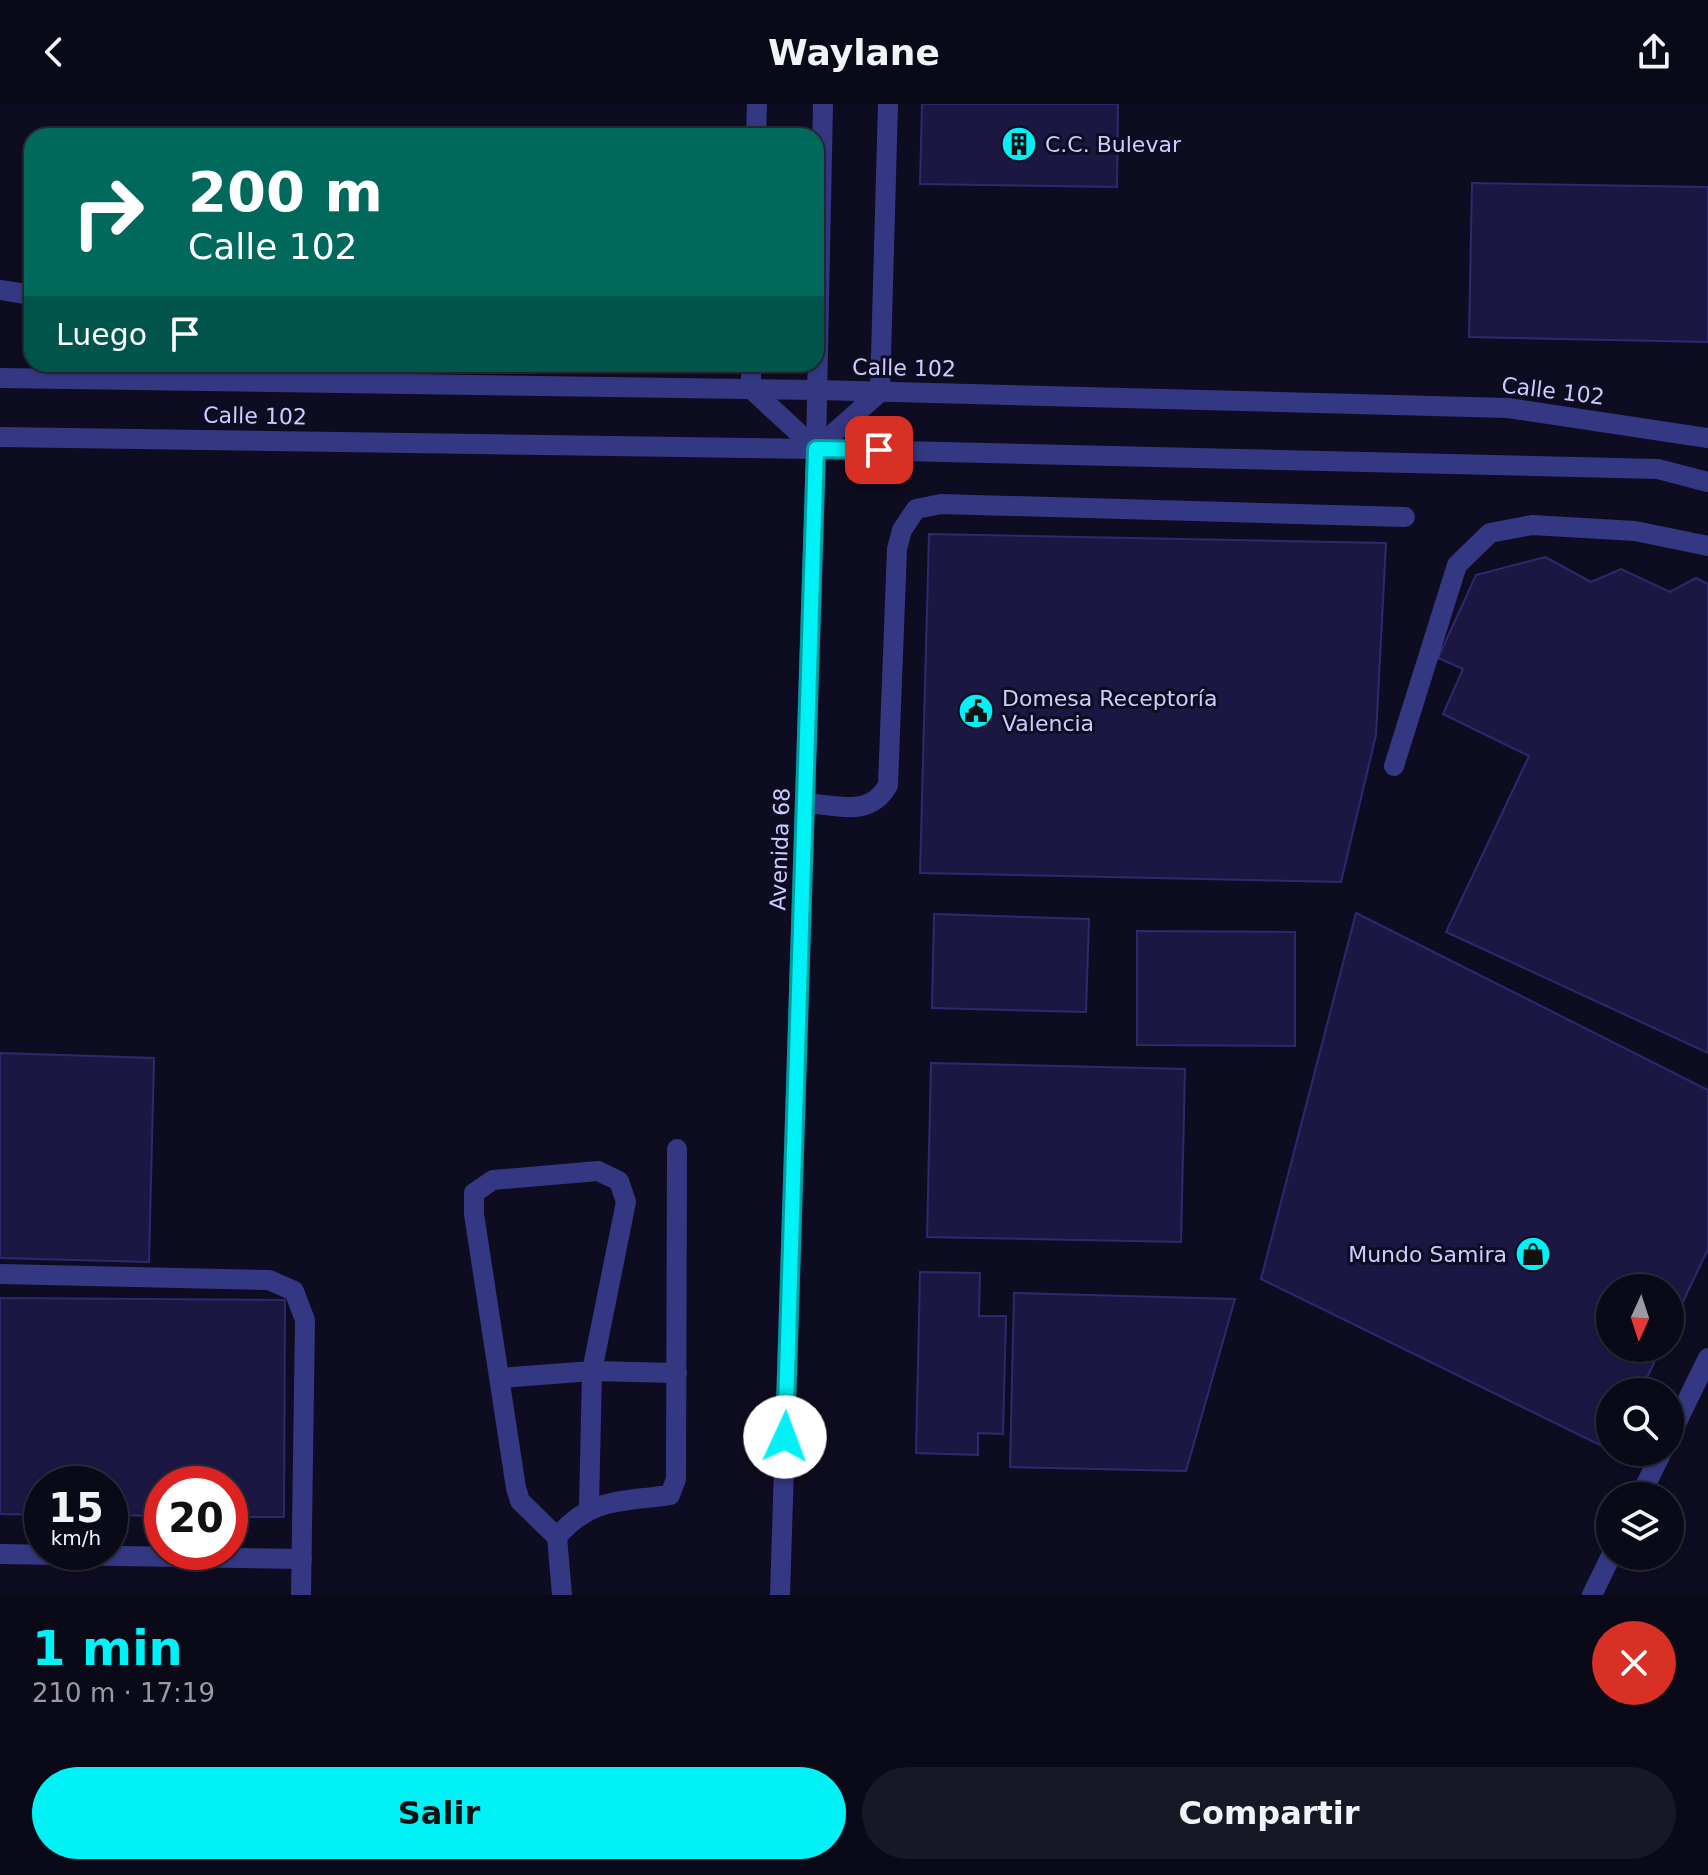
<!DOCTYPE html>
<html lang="es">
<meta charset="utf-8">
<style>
:root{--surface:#0a0918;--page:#181725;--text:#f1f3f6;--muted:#999aa2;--line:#2a2a37;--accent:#00f1f6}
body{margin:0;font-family:"DejaVu Sans",sans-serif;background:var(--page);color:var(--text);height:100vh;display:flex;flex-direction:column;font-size:30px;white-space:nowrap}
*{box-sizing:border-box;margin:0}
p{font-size:26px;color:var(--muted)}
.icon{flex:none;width:44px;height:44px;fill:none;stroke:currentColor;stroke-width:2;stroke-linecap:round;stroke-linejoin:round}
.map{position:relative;height:1491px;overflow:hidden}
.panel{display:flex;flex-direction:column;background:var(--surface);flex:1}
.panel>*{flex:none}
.top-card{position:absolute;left:24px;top:24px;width:800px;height:244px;border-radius:24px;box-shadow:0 2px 6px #0004,0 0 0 2px var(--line);background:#00695c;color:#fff;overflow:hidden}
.needle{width:52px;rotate:183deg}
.fabs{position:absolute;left:1596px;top:1170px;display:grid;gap:16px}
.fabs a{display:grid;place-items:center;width:88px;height:88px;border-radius:50%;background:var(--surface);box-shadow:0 2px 6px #0004,0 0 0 2px var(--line);font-size:40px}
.speed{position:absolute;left:24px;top:1362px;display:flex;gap:16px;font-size:40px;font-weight:700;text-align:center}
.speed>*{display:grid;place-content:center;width:104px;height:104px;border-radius:50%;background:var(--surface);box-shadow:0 2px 6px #0004,0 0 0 2px var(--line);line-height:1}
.speed small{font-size:20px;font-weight:400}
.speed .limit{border:12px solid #d22;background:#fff;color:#111}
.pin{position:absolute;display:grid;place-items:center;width:68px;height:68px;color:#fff;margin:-34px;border-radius:16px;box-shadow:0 4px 12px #0006}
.me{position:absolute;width:88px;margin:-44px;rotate:2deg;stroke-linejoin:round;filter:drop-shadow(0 0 6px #0008)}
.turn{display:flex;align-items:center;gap:28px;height:168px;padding:0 32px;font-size:36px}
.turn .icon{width:104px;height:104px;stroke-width:2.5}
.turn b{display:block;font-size:56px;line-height:68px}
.then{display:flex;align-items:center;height:76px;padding:0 32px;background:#0003;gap:16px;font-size:30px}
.round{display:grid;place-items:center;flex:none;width:84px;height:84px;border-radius:42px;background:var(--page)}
.head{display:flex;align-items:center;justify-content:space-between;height:136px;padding:0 32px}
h1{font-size:48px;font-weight:600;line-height:60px;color:var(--accent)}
.primary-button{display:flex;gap:16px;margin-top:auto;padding:16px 32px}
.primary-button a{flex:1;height:92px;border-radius:48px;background:var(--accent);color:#111;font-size:32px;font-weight:600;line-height:92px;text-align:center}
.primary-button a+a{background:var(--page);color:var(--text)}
header{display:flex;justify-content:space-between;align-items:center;height:104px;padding:0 32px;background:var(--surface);font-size:36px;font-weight:600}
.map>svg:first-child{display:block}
.building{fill:#1c1742;stroke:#30286f;stroke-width:2}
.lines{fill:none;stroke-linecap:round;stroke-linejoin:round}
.minor{stroke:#343882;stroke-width:20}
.route-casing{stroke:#009da0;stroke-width:20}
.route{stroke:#00f1f6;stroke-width:14}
.labels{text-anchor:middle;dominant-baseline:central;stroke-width:6;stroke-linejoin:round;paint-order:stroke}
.poi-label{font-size:22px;fill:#cdcbff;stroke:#0e0c20;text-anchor:start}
.street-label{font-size:22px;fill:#cdcbff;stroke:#0e0c20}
</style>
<header><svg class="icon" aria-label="back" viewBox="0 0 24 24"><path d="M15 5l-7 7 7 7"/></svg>Waylane<svg class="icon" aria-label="share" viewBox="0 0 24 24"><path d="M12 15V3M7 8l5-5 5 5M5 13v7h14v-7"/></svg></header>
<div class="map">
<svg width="1708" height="1491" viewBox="0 0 1708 1491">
<rect width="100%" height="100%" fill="#0e0c20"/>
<g class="building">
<path d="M 922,0 L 1118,0 L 1117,83 L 920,80 Z"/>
<path d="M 1472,79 L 1708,83 L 1708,238 L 1469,233 Z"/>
<path d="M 929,430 L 1386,439 L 1376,631 L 1341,778 L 920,769 Z"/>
<path d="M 1545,453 L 1591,478 L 1621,465 L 1670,488 L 1696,474 L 1708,480 L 1708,949 L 1446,828 L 1529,652 L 1443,610 L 1463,565 L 1438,554 L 1476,471 Z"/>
<path d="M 1356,809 L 1708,986 L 1708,1145 L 1670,1225 L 1670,1184 L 1610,1184 L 1610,1244 L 1661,1244 L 1640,1288 L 1610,1288 L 1610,1346 L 1261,1175 Z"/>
<path d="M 934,810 L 1089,815 L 1086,908 L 932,904 Z"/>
<path d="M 1137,827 L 1295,828 L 1295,942 L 1137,941 Z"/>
<path d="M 0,949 L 154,954 L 149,1158 L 0,1154 Z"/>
<path d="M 931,959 L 1185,965 L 1181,1138 L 927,1133 Z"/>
<path d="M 920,1168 L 980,1169 L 979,1212 L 1006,1212 L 1003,1330 L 978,1329 L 978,1351 L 916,1349 Z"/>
<path d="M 1014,1189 L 1235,1195 L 1186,1367 L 1010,1363 Z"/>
<path d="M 0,1194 L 285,1196 L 284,1413 L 230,1413 L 230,1380 L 162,1380 L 162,1412 L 110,1411 L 110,1380 L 42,1380 L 42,1411 L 0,1410 Z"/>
</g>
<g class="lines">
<g class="minor">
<path d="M 756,32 L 757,0"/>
<path d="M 0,186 L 32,191"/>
<path d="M 751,260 L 751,285 L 816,345 L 880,288 L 888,0"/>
<path d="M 0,274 L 818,286 L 1508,304 L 1708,334"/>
<path d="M 0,333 L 816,345 L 1658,365 L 1708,378"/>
<path d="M 1394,662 L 1457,461 L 1490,429 L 1532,421 L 1635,427 L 1708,442"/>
<path d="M 805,699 C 839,701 870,714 888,681 L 897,445 L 902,426 L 916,405 L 941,400 L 1405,413"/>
<path d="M 0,1170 L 269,1176 L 294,1187 L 305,1216 L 301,1491"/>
<path d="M 500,1274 L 592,1267 L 677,1269"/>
<path d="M 1670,1332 L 1708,1254"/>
<path d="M 1640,1392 L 1662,1348"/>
<path d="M 557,1433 C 591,1393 621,1398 670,1391 L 676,1375 L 677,1045"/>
<path d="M 0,1450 L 302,1455"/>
<path d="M 562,1491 L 557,1433 L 520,1397 L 516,1384 L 474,1110 L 474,1089 L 493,1076 L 598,1067 L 619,1077 L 626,1098 L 592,1267 L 589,1403"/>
<path d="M 780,1491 L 816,345 L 823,0"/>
<path d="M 1592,1491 L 1611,1452"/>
</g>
</g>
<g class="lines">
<defs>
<path id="route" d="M 785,1333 L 816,345 L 879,346"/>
</defs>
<use href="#route" class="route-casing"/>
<use href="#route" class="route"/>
</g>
<defs>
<symbol id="building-disc" viewBox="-11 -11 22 22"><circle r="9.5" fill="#00f1f6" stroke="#0e0c20"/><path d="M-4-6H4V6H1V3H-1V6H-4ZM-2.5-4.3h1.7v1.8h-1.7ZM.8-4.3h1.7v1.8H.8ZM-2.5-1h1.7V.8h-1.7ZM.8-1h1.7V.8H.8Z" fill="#111"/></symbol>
<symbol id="civic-disc" viewBox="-11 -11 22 22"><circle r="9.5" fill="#00f1f6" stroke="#0e0c20"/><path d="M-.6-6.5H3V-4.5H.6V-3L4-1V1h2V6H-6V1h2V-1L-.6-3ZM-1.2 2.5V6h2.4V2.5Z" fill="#111"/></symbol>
<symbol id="shop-disc" viewBox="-11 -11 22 22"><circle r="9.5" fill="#00f1f6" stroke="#0e0c20"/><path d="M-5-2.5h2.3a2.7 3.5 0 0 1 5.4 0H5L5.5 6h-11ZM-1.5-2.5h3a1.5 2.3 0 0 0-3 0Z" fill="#111"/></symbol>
</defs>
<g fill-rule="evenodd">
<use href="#building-disc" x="999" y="20" width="40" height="40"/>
<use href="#civic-disc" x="956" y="587" width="40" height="40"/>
<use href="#shop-disc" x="1513" y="1130" width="40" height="40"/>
</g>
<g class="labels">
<g class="poi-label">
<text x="1045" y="40">C.C. Bulevar</text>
<text x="1002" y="594">Domesa Receptoría<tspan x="1002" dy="25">Valencia</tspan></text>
<text x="1507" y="1150" text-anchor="end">Mundo Samira</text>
</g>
<g class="street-label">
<text transform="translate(904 264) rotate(1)">Calle 102</text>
<text transform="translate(1553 287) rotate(7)">Calle 102</text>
<text transform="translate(255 312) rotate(1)">Calle 102</text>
<text transform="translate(780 745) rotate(-88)">Avenida 68</text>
</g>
</g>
</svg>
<div class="fabs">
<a><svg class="needle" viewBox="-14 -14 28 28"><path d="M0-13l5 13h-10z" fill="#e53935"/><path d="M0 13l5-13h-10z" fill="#999aa2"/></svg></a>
<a><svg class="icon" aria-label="search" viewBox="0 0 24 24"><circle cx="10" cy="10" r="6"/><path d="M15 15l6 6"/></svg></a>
<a><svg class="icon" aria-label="layers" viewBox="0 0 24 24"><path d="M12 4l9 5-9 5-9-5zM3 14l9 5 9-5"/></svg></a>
</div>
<div class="speed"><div>15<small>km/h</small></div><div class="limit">20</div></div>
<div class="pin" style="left:879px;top:346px;background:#d93025"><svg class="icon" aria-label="arrive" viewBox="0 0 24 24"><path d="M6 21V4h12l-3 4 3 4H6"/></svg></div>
<svg class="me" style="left:785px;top:1333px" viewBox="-20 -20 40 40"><circle r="19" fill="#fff"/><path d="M0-13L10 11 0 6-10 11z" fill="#00f1f6"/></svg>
<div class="top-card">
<div class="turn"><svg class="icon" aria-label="right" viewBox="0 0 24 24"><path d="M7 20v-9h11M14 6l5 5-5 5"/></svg><div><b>200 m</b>Calle 102</div></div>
<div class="then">Luego<svg class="icon" aria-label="arrive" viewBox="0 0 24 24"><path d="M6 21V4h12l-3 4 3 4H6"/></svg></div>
</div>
</div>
<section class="panel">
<div class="head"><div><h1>1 min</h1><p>210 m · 17:19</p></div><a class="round" style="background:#d93025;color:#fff"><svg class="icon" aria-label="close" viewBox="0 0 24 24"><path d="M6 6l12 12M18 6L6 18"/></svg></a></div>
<div class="primary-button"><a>Salir</a><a>Compartir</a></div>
</section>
